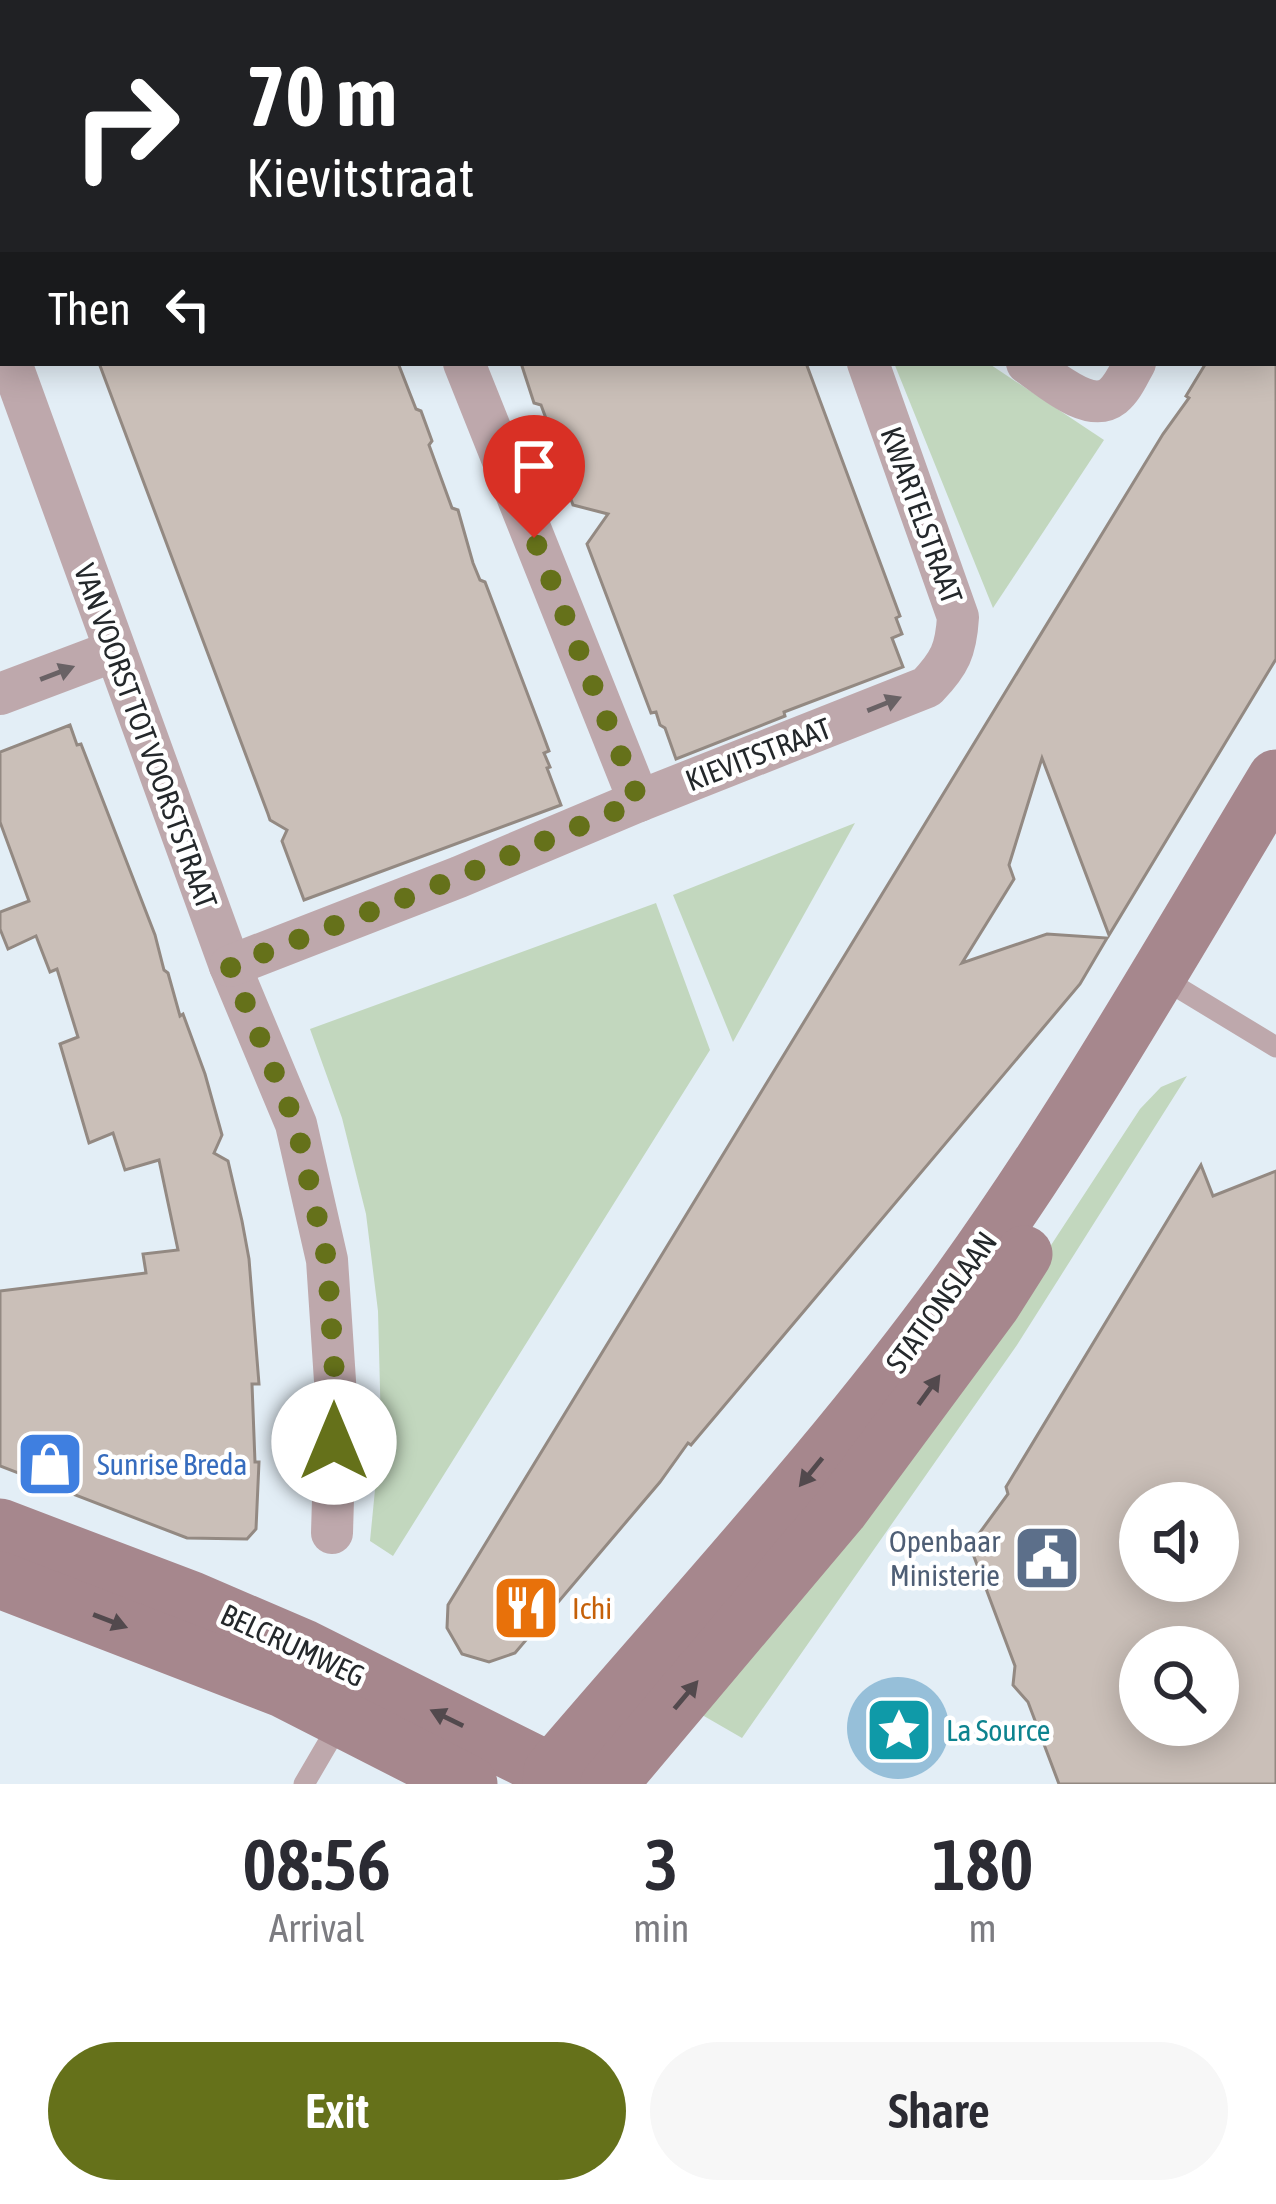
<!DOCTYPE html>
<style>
:root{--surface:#fff;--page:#f7f7f7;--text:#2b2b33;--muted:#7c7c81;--accent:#65711a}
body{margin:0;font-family:"Asap Condensed",sans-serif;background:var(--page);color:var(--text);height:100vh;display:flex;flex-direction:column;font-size:45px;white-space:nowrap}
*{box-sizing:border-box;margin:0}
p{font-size:39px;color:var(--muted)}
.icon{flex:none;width:66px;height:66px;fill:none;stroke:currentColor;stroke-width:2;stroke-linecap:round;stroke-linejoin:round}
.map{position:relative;height:1784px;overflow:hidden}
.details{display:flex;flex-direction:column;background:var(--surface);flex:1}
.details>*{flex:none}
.banner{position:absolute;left:0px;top:0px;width:1278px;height:366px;box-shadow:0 6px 30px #0003;background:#202124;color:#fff;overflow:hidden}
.buttons{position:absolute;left:1119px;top:1482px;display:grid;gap:24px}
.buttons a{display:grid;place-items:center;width:120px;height:120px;border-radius:50%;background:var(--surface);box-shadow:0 6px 30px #0003;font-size:60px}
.pin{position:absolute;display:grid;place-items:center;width:102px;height:102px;color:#fff;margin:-123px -51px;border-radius:50% 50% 50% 0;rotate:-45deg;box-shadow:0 0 12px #0007}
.pin .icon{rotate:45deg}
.me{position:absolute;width:132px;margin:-66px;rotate:0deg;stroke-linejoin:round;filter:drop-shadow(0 0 9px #0008)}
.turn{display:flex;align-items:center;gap:42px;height:252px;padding:0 48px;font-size:54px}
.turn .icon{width:156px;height:156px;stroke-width:2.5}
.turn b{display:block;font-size:84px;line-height:102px}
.then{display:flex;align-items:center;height:114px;padding:0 48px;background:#0003;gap:24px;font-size:45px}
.eta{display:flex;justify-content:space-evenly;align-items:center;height:204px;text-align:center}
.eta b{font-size:72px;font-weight:600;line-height:84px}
.primary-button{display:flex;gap:24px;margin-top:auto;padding:24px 48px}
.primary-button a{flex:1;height:138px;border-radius:72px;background:var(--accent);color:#fff;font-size:48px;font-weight:600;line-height:138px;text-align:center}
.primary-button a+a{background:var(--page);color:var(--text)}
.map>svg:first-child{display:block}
.green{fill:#c2d7be}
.water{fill:#96bfd9}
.building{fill:#cabfb8;stroke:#938982;stroke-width:3;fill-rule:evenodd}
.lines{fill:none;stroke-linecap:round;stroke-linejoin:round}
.lane{stroke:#bea8ac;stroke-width:21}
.street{stroke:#bea8ac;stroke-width:42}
.secondary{stroke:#a6878d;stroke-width:57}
.oneway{fill:#696265}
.oneway2{fill:#52494d}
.route{stroke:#65711a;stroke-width:21;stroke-dasharray:0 37.8}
.labels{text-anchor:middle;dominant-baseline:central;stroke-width:9;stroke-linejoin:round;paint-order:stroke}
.street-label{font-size:30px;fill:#24282b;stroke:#fff}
.shop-label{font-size:30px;fill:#366cbe;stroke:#fff;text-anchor:start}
.service-label{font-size:30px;fill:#4e5e75;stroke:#fff;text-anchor:end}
.food-label{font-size:30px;fill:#c56008;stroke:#fff;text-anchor:start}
.culture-label{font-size:30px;fill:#0d838f;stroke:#fff;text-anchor:start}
</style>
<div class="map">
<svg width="1276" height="1784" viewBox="0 0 1276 1784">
<rect width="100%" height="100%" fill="#e3eef6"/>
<g class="green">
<path d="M 894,363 L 988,363 L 1104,440 L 993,608 Z"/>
<path d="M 855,823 L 733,1042 L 673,895 Z"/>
<path d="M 656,903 L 710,1050 L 393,1556 L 370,1541 L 381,1428 L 378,1311 L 366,1214 L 342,1118 L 310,1029 Z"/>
<path d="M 1187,1076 L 1017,1345 L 742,1738 L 697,1712 L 991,1337 L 1140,1109 L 1161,1087 Z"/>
</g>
<circle class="water" cx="898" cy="1728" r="51"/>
<g class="building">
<path d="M 99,363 L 398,363 L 416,409 L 421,411 L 432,441 L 429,445 L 452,508 L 458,510 L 473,563 L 480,580 L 485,582 L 542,732 L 549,751 L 544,753 L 550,767 L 547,768 L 561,805 L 304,900 L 282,841 L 287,830 L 270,820 L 268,814 Z"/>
<path d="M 521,363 L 806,363 L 900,616 L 896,618 L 902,634 L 892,638 L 903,667 L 784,712 L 785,716 L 676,759 L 665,728 L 660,725 L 656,712 L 651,713 L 587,544 L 608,514 L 573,505 L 562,474 L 565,470 L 541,405 L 534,403 Z"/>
<path d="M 1206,363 L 1276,363 L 1276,659 L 1109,935 L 1042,758 L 1009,865 L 1014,879 L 962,963 L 1047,934 L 1107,938 L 1080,984 L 691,1445 L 688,1443 L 660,1482 L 515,1653 L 489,1662 L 462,1654 L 447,1628 L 448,1605 L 1163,434 L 1189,398 L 1186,396 Z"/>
<path d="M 70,725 L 77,745 L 81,744 L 155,935 L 164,970 L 168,973 L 180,1016 L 183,1014 L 205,1074 L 222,1135 L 214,1153 L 228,1161 L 242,1221 L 249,1259 L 259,1384 L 252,1384 L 255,1462 L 259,1462 L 256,1529 L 247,1539 L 187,1538 L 0,1466 L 0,1291 L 146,1273 L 143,1254 L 178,1250 L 159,1160 L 125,1170 L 113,1133 L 89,1143 L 60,1044 L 78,1037 L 57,969 L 50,972 L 36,936 L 8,949 L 0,929 L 0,912 L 29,901 L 0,822 L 0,752 Z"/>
<path d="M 1201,1165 L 1213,1196 L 1276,1171 L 1276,1784 L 1059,1784 L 1028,1702 L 1013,1685 L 1015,1666 L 970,1546 L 1008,1494 L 1006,1487 ZM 1140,1503 L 1218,1503 L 1218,1581 L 1140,1581 ZM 1140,1647 L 1218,1647 L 1218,1725 L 1140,1725 Z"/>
</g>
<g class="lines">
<g class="lane">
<path d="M 1159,976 L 1276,1047"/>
<path d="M 304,1784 L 342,1719"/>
</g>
<g class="street">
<path d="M 727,0 L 729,3"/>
<path d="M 1254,0 L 1259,3"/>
<path d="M 609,3 L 617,0"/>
<path d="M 1275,136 L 1276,135"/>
<path d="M 0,238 L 3,237"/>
<path d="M 11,363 L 230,966 L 296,1124 L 327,1260 L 336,1396 L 332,1533"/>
<path d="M 464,363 L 639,801"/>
<path d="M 1027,363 C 1048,377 1089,415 1113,396 C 1123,388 1129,373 1135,363"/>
<path d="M 0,694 L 114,651"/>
<path d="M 230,966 L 459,877 L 639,801 L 927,687 C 950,663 956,650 958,617 L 868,363"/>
</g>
<g class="secondary">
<path d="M 0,1527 L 192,1600 L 304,1648 L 576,1784"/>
<path d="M 0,1580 L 285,1690 L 469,1784"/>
<path d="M 551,1784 L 552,1771 C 690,1609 836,1453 961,1280 C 1076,1120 1174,947 1276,778"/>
<path d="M 609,1784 L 840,1510 L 993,1303 L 1024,1254"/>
</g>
</g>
<defs><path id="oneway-solid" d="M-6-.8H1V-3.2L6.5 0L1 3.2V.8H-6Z" transform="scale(3)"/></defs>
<g class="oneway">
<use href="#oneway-solid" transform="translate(57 673) rotate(-21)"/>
<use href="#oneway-solid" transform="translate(884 704) rotate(-22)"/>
</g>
<g class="oneway2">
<use href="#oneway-solid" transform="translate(929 1390) rotate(-54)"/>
<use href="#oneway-solid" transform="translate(811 1472) rotate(129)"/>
<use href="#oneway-solid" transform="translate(110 1621) rotate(21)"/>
<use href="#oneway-solid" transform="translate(686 1695) rotate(-50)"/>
<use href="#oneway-solid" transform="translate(447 1718) rotate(-154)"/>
</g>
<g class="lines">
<path class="route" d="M 334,1442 L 336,1396 L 327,1260 L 296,1124 L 230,966 L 459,877 L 639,801 L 534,538"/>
</g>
<defs>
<symbol id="shop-square" viewBox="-11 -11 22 22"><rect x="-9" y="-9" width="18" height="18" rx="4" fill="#3f7fe0" stroke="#fff"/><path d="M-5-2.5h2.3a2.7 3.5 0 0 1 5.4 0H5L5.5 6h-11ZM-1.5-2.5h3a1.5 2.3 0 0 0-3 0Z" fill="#fff"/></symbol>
<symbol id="civic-square" viewBox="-11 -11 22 22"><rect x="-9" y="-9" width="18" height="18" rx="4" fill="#5c6f8a" stroke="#fff"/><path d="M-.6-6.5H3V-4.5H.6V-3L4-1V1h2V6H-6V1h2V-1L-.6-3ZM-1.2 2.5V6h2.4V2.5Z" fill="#fff"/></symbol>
<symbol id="restaurant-square" viewBox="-11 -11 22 22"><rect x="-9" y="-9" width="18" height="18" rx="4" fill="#e8710a" stroke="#fff"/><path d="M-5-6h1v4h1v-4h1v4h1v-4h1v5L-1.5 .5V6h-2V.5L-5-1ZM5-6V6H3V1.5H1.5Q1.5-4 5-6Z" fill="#fff"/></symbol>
<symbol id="sight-square" viewBox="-11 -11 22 22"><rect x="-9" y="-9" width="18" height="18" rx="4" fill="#0f9aa8" stroke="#fff"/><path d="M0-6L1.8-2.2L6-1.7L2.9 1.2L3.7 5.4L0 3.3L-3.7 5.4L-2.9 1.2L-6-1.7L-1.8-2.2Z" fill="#fff"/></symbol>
</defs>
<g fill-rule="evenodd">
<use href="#shop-square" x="12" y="1426" width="76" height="76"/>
<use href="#civic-square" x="1009" y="1520" width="76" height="76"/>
<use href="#restaurant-square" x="488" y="1570" width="76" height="76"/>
<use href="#sight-square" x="861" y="1692" width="76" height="76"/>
</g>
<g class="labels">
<g class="street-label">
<text transform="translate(922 515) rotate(70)">KWARTELSTRAAT</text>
<text transform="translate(146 736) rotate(70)">VAN VOORST TOT VOORSTSTRAAT</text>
<text transform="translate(758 754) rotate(-21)">KIEVITSTRAAT</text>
<text transform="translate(941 1302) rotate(-54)">STATIONSLAAN</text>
<text transform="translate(293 1645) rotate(25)">BELCRUMWEG</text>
</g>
<g class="shop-label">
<text x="97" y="1464">Sunrise Breda</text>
</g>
<g class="service-label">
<text x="1000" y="1541">Openbaar<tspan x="1000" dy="34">Ministerie</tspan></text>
</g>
<g class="food-label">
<text x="572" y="1608">Ichi</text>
</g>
<g class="culture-label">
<text x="946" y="1730">La Source</text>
</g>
</g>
</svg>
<div class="buttons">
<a><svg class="icon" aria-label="sound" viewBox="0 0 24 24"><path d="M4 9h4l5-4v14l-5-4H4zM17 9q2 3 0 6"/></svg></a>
<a><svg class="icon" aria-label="search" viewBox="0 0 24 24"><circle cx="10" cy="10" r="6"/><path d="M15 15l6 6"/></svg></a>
</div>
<div class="pin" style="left:534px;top:538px;background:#d93025"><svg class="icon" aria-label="arrive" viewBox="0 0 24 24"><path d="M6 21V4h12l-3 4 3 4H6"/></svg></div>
<svg class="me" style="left:334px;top:1442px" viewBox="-20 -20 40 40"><circle r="19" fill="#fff"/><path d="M0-13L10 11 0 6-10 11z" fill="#65711a"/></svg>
<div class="banner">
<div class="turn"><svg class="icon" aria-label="right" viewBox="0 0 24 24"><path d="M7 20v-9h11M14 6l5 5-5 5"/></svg><div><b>70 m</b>Kievitstraat</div></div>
<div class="then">Then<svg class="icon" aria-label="left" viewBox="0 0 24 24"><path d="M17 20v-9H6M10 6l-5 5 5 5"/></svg></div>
</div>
</div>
<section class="details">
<div class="eta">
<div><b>08:56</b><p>Arrival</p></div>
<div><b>3</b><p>min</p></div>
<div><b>180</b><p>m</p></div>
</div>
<div class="primary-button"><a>Exit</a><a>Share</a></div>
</section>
